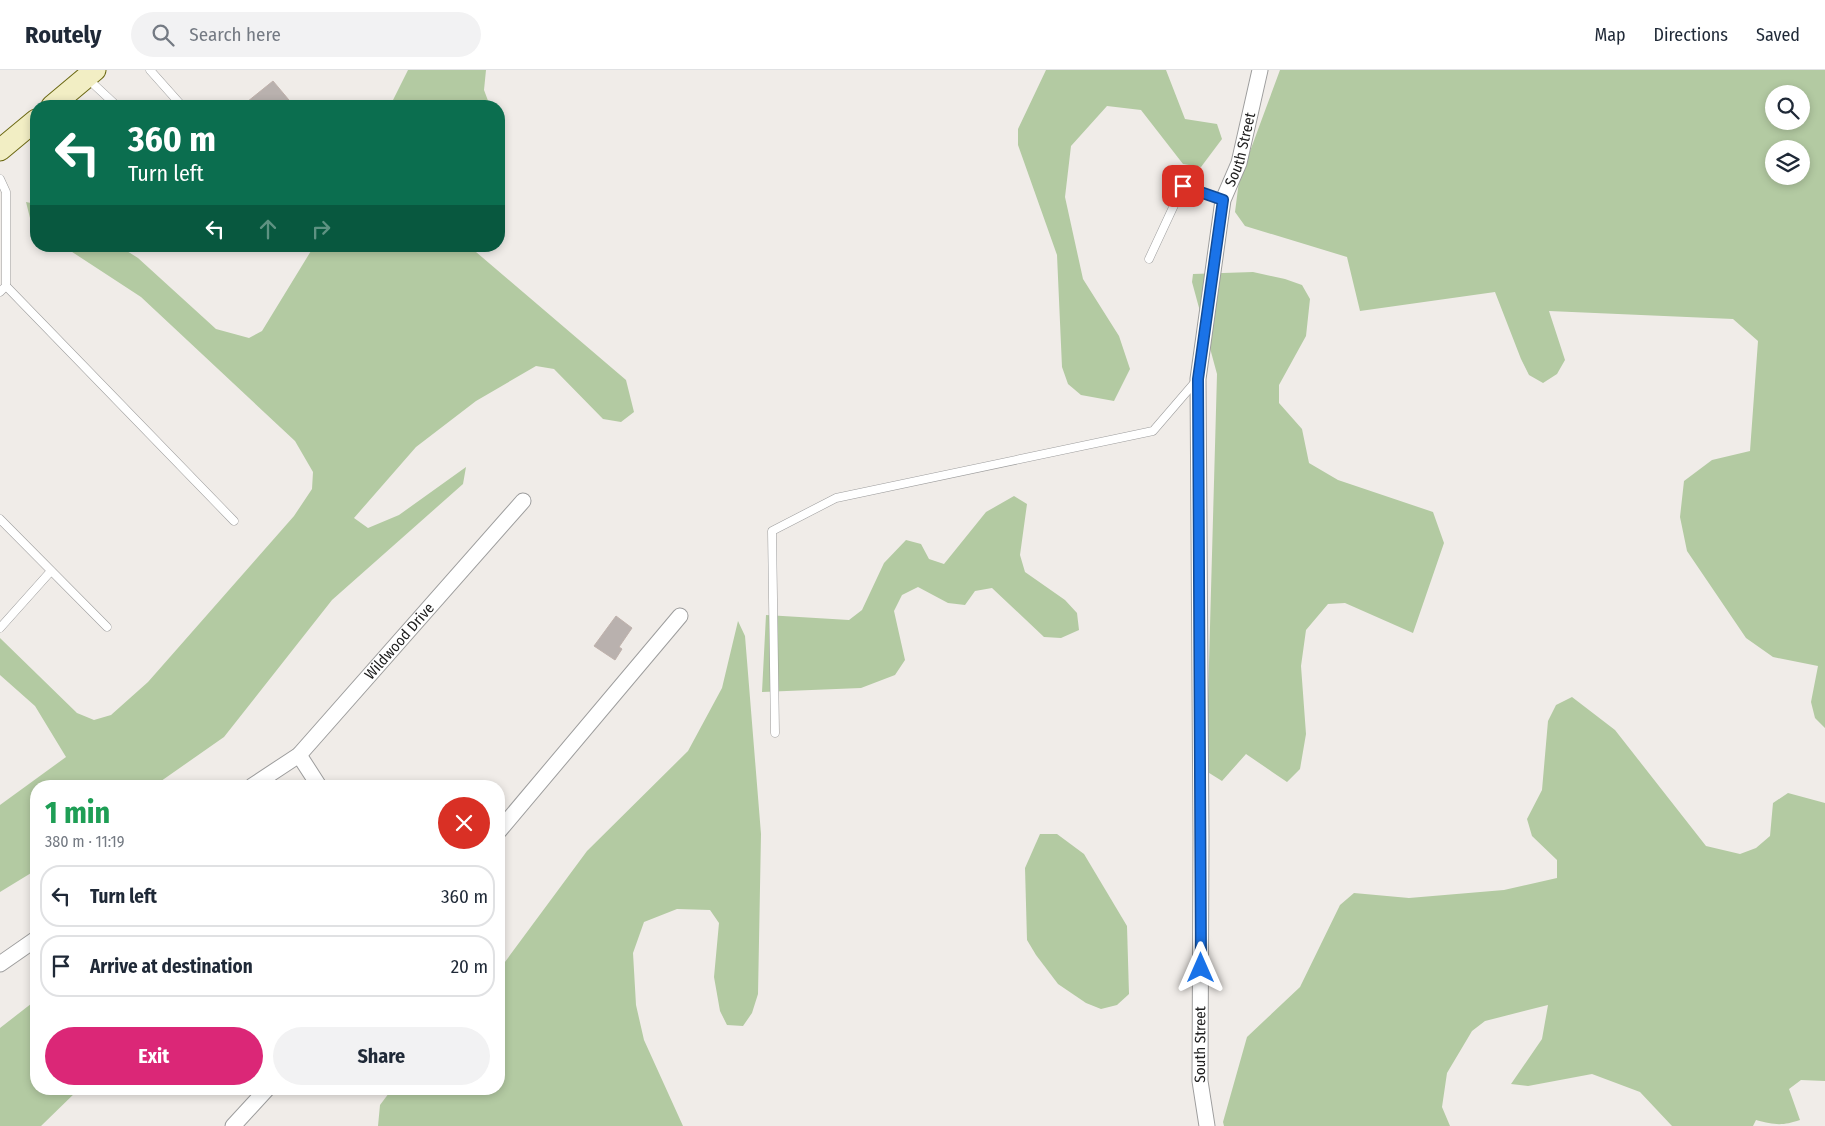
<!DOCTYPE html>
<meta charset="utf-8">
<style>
:root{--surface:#fff;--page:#f2f2f3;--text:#1f2937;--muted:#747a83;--line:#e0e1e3;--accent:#db2777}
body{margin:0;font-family:"Fira Sans Condensed",sans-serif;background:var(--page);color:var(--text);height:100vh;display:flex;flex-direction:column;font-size:19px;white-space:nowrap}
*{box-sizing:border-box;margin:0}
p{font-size:16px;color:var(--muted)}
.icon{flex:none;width:28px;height:28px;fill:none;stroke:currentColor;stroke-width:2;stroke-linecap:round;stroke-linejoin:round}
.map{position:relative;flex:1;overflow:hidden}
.sheet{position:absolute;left:30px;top:710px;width:475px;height:315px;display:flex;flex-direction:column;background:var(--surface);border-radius:20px;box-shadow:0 2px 8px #0003}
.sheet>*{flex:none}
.guide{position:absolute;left:30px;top:30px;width:475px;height:152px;border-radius:20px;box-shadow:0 2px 8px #0003;background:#0b6e4f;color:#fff;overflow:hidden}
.buttons{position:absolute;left:1765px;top:15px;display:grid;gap:10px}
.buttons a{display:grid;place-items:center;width:45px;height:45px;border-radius:50%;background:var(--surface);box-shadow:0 2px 8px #0003;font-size:25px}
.pin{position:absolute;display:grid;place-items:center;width:42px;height:42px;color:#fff;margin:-21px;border-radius:10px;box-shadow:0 2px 8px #0006}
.me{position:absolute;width:55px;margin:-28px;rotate:0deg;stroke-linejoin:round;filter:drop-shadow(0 0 4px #0008)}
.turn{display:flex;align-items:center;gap:18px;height:105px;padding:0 15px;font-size:22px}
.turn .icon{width:65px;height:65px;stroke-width:2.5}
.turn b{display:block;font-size:35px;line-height:42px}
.lanes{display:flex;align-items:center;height:48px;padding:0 15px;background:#0003;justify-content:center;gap:25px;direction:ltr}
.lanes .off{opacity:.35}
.round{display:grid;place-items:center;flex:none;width:52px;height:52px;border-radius:26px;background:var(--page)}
.overview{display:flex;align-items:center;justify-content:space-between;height:85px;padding:0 15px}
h1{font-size:30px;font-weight:700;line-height:38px;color:#1e9e55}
.action{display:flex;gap:10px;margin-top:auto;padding:10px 15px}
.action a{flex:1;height:58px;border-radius:30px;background:var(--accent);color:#fff;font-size:20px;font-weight:700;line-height:58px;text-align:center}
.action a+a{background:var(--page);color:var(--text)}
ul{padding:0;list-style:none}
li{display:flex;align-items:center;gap:15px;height:62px;margin:0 10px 8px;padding:0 5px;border:2px solid var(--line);border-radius:20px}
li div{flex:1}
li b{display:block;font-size:19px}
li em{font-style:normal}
header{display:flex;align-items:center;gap:30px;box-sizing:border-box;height:70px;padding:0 25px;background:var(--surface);border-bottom:1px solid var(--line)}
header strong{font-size:24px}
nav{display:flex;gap:28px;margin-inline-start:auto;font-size:18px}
.search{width:350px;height:45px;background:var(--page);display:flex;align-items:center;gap:12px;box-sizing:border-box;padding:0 18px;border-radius:28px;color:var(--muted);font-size:19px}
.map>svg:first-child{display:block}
.forest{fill:#b3caa2;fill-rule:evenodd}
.building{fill:#b9b1ae;stroke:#c0b2ac}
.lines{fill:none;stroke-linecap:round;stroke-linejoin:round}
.lane-casing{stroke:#9d9d9d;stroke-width:9}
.street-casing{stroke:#9d9d9d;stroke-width:17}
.secondary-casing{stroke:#6c6913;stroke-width:23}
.lane{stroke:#fff;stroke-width:8}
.street{stroke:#fff;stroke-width:15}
.secondary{stroke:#f2eec4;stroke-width:21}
.route-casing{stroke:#114b97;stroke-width:12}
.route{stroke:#1a73e8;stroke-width:9}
.labels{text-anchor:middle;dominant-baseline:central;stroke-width:4;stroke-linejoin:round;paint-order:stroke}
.street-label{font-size:15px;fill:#202020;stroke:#fff}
</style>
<header>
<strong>Routely</strong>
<div class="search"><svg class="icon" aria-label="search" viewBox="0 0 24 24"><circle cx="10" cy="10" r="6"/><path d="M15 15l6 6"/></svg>Search here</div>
<nav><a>Map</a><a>Directions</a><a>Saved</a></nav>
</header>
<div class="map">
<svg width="1825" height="1056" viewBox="0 0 1825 1056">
<rect width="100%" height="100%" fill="#f0ece8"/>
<g class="forest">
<path d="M 408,0 L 486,0 L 484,20 L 490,36 L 390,36 Z"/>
<path d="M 1046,0 L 1166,0 L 1185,49 L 1217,54 L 1222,69 L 1201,97 L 1183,94 L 1141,40 L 1107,36 L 1071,76 L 1065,127 L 1083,209 L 1119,266 L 1130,299 L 1114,331 L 1081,325 L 1068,314 L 1062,297 L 1057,185 L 1018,75 L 1018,59 Z"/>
<path d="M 1280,0 L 1825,0 L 1825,658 L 1815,648 L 1811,632 L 1818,596 L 1773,587 L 1746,568 L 1687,481 L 1680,447 L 1684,411 L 1712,390 L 1750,381 L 1758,271 L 1733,249 L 1549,241 L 1565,290 L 1557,304 L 1543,313 L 1529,305 L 1521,289 L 1495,222 L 1360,241 L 1347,187 L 1245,156 L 1235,142 L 1239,111 ZM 1774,24 L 1801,24 L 1801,51 L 1774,51 ZM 1774,79 L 1801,79 L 1801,106 L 1774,106 Z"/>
<path d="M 26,132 L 36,134 L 36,156 L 30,148 Z"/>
<path d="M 63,176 L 119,176 L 138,188 L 216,259 L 249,268 L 262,261 L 314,176 L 469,176 L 626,310 L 634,342 L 621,352 L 603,349 L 554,299 L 536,296 L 476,331 L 416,377 L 354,448 L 368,458 L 399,445 L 466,397 L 463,414 L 332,530 L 224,667 L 154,716 L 36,716 L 36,800 L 0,822 L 0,735 L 66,687 L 35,636 L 0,605 L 0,568 L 77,643 L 94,650 L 111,645 L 148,612 L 294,446 L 312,419 L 313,402 L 295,371 L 141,227 Z"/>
<path d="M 1253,202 L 1285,209 L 1302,215 L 1310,229 L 1306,266 L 1279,315 L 1279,333 L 1302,359 L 1309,393 L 1338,410 L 1433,442 L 1444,473 L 1413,563 L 1345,533 L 1328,534 L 1306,560 L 1301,596 L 1306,664 L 1300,699 L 1287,712 L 1246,684 L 1222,711 L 1206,701 L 1217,304 L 1192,212 L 1193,204 Z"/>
<path d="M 1014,426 L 1027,434 L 1020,485 L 1025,502 L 1065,530 L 1077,543 L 1079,560 L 1061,568 L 1044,567 L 992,518 L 975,521 L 965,535 L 948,533 L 918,517 L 902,525 L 894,541 L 905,590 L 895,605 L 861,618 L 762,622 L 766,545 L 849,550 L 862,540 L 884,493 L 906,470 L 921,474 L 929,489 L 944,494 L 986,442 Z"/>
<path d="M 738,551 L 745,566 L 761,764 L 758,924 L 752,943 L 743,956 L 727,955 L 720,941 L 714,907 L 719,853 L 710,840 L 677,839 L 644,852 L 633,883 L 636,935 L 644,970 L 683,1056 L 378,1056 L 380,1035 L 392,1019 L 499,1019 L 499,900 L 587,781 L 688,681 L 722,618 Z"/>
<path d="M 1572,627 L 1615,660 L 1706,776 L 1740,784 L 1756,778 L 1770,766 L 1773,733 L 1788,723 L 1825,733 L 1825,1011 L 1801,1010 L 1789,1019 L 1800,1050 C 1782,1056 1775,1055 1756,1050 L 1753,1056 L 1672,1056 L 1640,1022 L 1592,1004 L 1528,1016 L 1511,1014 L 1542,969 L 1548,935 L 1485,951 L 1472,961 L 1447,1003 L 1442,1037 L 1450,1056 L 1224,1056 L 1223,1052 L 1247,967 L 1300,917 L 1340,835 L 1354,823 L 1409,828 L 1504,820 L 1557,808 L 1557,790 L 1532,766 L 1527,749 L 1542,720 L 1548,651 L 1556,635 Z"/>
<path d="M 1040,764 L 1057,764 L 1084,784 L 1127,856 L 1129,924 L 1117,935 L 1101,939 L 1086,933 L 1058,914 L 1036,885 L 1027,870 L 1025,798 Z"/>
<path d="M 36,930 L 36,1019 L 79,1019 L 41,1056 L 0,1056 L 0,958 Z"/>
</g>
<g class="building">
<path d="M 273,11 L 294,36 L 242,36 Z"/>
<path d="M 616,546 L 632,558 L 619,577 L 622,579 L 615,590 L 594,576 Z"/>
</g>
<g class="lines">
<defs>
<g id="lane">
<path d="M 150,0 L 182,36"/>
<path d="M 88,9 L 117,36"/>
<path d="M 0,109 L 6,122 L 6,216 L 0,222"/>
<path d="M 1149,189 L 1183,116 L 1223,130"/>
<path d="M 6,216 L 234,451"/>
<path d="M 0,449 L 107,557"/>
<path d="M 0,558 L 51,501"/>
<path d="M 775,663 L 772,461 L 836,428 L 1153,361 L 1196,311"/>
</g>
<g id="street">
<path d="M 299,685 L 319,716"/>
<path id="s1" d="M 252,716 L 299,685 L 523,431"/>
<path d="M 499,761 L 680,546"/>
<path d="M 0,894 L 36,869"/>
<path d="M 233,1056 L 267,1019"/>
<path id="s2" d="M 1207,1056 L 1200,1011 L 1201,767 L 1198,309 L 1223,130 L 1239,93 L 1260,0"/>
</g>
<g id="secondary">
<path d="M 52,36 L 95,0"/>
<path d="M 0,80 L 36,50"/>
</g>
</defs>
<use href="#lane" class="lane-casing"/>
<use href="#street" class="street-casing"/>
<use href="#secondary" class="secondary-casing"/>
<use href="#lane" class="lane"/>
<use href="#street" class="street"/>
<use href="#secondary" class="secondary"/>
</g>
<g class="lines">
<defs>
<path id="route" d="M 1183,116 L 1223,130 L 1198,309 L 1201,898"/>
</defs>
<use href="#route" class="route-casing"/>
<use href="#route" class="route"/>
</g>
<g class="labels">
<g class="street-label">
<text stroke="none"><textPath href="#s2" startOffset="982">South Street</textPath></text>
<text stroke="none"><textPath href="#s1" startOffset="208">Wildwood Drive</textPath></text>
<text stroke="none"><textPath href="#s2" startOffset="82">South Street</textPath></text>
</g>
</g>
</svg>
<div class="buttons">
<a><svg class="icon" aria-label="search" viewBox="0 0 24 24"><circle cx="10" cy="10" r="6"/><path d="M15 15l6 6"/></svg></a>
<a><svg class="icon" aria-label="layers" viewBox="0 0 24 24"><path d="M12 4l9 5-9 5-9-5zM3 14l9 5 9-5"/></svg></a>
</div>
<div class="pin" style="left:1183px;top:116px;background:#d93025"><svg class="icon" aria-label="arrive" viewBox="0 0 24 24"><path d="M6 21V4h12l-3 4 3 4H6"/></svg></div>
<svg class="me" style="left:1201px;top:898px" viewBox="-20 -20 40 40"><path d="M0-17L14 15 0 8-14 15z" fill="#1a73e8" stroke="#fff" stroke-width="4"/></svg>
<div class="guide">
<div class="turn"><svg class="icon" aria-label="left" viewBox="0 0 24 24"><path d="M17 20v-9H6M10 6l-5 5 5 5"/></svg><div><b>360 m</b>Turn left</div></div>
<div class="lanes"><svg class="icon" aria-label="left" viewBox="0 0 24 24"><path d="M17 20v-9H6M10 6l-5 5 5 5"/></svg><svg class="icon off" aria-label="ahead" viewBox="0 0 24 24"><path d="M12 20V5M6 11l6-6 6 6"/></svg><svg class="icon off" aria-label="right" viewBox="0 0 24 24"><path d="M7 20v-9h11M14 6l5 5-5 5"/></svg></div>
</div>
<section class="sheet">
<div class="overview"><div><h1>1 min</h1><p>380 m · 11:19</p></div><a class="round" style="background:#d93025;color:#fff"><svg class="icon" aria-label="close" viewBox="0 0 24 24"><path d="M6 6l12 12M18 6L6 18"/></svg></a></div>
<ul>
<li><svg class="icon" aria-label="left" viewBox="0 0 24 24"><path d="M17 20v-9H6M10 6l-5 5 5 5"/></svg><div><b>Turn left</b></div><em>360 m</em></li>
<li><svg class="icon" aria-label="arrive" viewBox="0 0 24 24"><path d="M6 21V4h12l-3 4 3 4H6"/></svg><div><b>Arrive at destination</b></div><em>20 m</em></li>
</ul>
<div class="action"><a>Exit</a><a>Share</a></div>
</section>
</div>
